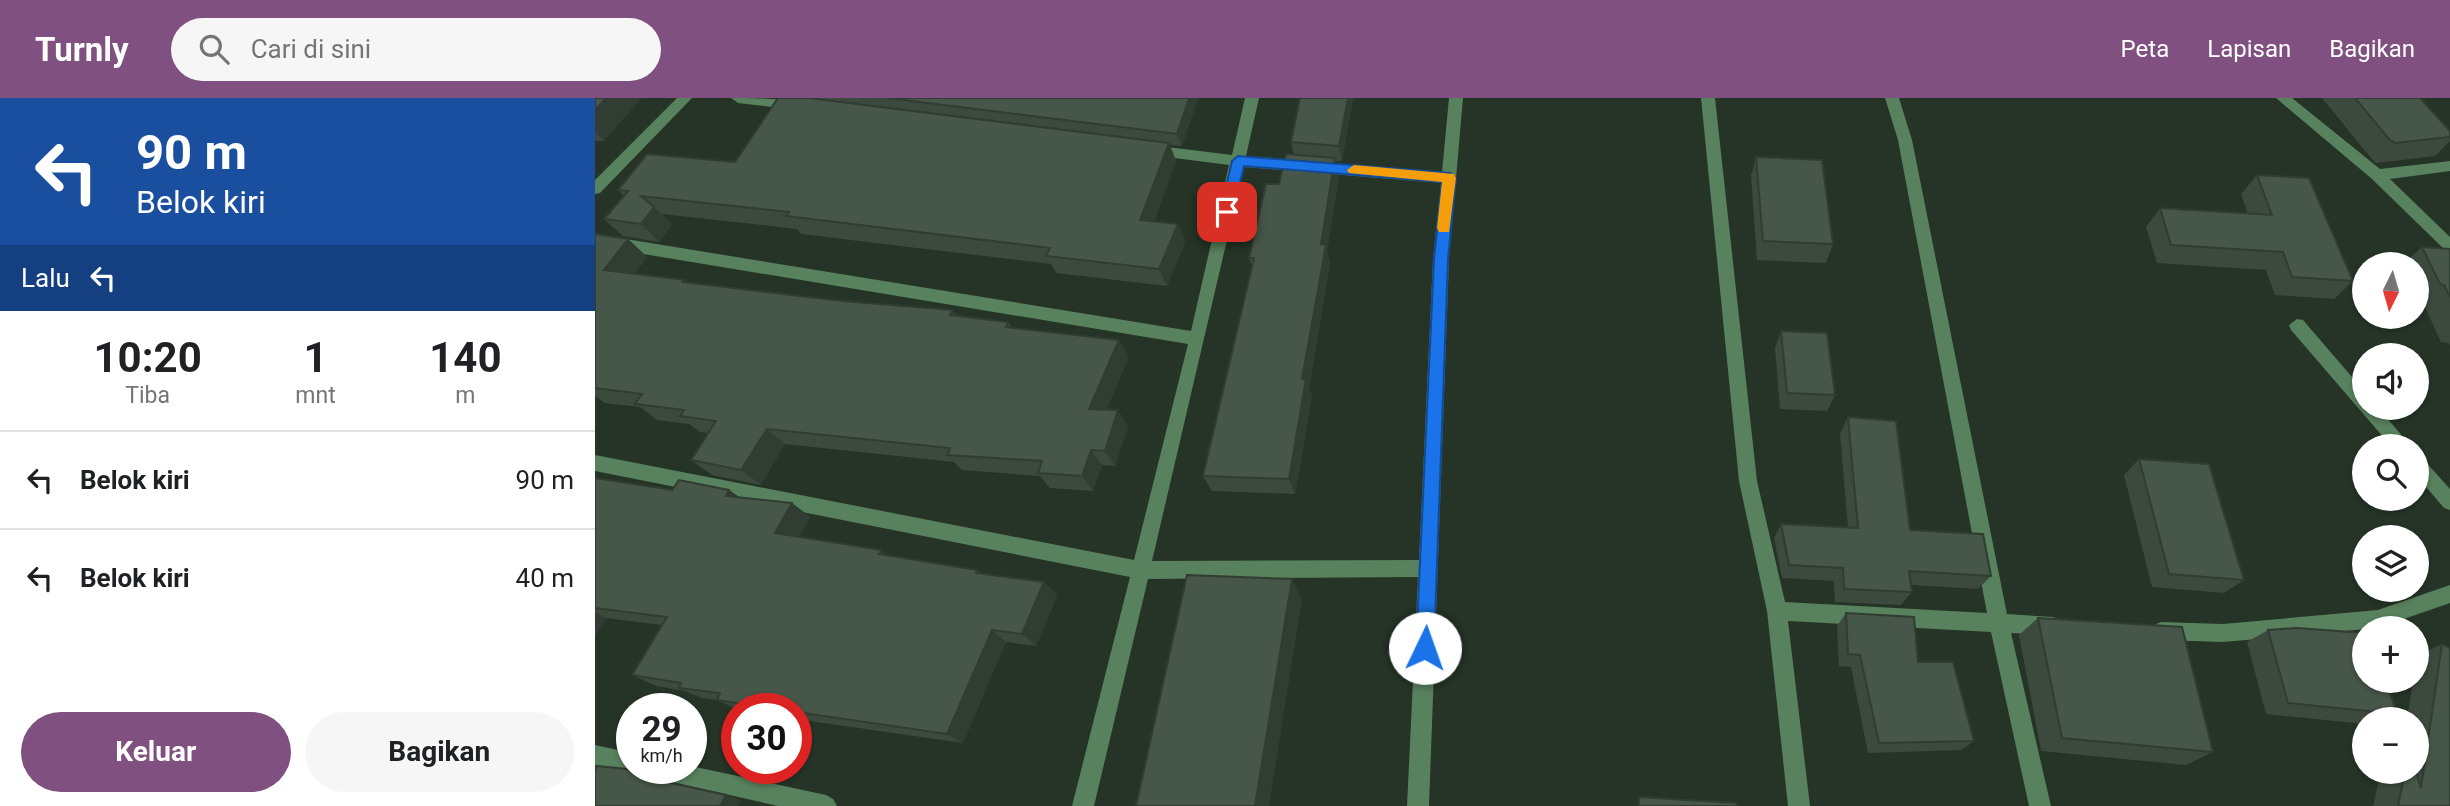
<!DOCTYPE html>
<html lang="id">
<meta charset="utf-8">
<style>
:root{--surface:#fff;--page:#f6f6f6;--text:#202124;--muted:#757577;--line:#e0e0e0;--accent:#7f5080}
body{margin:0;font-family:Roboto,sans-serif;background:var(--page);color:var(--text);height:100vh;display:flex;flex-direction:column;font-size:26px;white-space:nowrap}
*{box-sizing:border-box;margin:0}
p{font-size:23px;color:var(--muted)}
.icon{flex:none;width:38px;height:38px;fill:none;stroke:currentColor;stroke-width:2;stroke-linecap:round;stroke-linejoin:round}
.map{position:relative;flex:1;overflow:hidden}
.drawer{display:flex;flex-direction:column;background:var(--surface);width:595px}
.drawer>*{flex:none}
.banner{background:#1a4fa0;color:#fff;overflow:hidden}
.needle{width:46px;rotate:185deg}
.buttons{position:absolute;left:1757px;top:154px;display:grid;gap:14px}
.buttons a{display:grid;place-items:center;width:77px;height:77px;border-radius:50%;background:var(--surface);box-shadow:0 2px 5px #0004;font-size:35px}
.speed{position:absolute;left:21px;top:595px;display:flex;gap:14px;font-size:35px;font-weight:700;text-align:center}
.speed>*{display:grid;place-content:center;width:91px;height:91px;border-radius:50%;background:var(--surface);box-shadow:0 2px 5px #0004;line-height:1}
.speed small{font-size:18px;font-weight:400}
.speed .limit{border:10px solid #d22;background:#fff;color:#111}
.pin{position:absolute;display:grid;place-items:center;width:60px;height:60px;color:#fff;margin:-30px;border-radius:14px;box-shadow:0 4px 10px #0006}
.me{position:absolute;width:77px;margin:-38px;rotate:3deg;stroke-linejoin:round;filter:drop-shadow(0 0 5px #0008)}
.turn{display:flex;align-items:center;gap:24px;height:147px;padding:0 21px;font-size:32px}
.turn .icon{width:91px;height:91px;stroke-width:2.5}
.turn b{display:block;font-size:49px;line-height:60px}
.then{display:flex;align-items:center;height:66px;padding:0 21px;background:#0003;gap:14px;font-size:26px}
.eta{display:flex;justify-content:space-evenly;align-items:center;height:119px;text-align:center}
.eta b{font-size:42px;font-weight:700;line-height:49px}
.cta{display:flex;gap:14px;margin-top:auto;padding:14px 21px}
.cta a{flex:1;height:80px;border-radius:42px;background:var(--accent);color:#fff;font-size:28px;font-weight:700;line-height:80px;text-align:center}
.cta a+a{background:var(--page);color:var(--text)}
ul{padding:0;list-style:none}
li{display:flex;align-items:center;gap:21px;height:98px;padding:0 21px;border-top:2px solid var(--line)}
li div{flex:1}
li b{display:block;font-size:26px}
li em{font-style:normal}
header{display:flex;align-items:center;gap:42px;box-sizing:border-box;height:98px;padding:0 35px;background:var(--accent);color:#fff}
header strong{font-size:33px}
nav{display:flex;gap:38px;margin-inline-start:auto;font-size:24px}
.search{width:490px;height:63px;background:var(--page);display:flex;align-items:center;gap:18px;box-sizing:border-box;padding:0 24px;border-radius:38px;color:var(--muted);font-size:26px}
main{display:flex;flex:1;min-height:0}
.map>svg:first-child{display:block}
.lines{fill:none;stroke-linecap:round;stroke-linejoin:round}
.minor{fill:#58815d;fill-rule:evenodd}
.wall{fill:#3c4a3e}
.shaded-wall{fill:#313c32}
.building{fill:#465648;stroke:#313c32;stroke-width:2}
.route{fill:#1a73e8;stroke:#114b97;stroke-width:2}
.slow{fill:#f59e0b}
</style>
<header>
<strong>Turnly</strong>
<div class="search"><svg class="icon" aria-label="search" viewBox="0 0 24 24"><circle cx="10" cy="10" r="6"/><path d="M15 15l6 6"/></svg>Cari di sini</div>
<nav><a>Peta</a><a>Lapisan</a><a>Bagikan</a></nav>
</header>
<main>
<section class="drawer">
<div class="banner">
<div class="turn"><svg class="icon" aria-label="left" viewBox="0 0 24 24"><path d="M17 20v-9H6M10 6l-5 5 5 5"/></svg><div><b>90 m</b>Belok kiri</div></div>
<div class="then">Lalu<svg class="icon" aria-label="left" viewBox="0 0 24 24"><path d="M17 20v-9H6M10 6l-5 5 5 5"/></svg></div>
</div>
<div class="eta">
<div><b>10:20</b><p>Tiba</p></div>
<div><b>1</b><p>mnt</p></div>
<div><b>140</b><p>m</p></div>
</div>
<ul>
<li><svg class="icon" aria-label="left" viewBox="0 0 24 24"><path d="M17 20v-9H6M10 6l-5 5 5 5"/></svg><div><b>Belok kiri</b></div><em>90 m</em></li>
<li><svg class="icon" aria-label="left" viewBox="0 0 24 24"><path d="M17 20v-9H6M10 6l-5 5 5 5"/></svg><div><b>Belok kiri</b></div><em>40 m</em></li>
</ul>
<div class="cta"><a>Keluar</a><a>Bagikan</a></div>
</section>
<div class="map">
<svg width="1855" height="708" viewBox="0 0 1855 708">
<rect width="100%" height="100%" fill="#253427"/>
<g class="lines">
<g class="minor">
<path d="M 82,0 L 97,0 L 5,95 L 0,96 L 0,82 Z"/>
<path d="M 136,0 C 153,0 198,0 209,7 L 202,12 L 143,5 Z"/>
<path d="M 650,0 L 664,0 L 651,58 L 847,74 L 854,0 L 868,0 L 854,161 L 834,708 L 812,708 L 823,479 L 553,481 L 499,708 L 477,708 L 535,479 L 0,373 L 0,357 L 539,462 L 593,246 L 0,148 L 0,136 L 596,233 L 634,67 L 556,57 L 549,52 L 556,47 L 637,57 ZM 649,69 L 846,85 L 838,161 L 824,462 L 557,463 Z"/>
<path d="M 1106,0 L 1120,0 L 1162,383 L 1190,504 L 1392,515 L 1303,42 L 1290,0 L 1304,0 L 1317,42 L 1412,516 L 1458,519 L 1465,522 L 1468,528 L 1465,534 L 1458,537 L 1416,535 L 1456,708 L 1434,708 L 1396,534 L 1193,523 L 1215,708 L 1193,708 L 1172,513 L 1144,383 Z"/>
<path d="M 1681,0 L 1697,0 L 1785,71 L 1855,63 L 1855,73 L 1795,81 L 1855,139 L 1855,154 L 1850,152 L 1777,81 Z"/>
<path d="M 1702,221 L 1708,222 L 1769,293 L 1769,310 L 1783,310 L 1816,348 L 1796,348 L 1696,232 L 1694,227 Z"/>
<path d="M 1822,358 L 1828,361 L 1855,391 L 1855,412 L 1849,410 L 1822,378 Z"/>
<path d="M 1855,487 L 1855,505 L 1783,530 L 1628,544 L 1566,542 L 1559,539 L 1556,533 L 1559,527 L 1566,524 L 1628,526 L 1783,512 Z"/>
<path d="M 0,647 L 37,655 L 37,670 L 45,670 L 44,672 L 37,675 L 0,667 Z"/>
<path d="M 96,668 L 231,697 L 238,701 L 242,708 L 183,708 L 59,680 L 52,677 L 49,670 L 96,670 Z"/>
</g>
</g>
<g class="wall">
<path d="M 0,0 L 9,43 L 0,43 Z"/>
<path d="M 183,0 L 603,0 L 587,48 L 575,47 L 581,63 L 559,124 L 583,126 L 590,144 L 572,188 L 461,175 L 456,166 L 206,136 L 202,131 L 67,116 L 77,126 L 64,144 L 28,138 L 9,121 L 29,98 L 23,92 L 140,64 Z"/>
<path d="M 705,0 L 758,0 L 747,63 L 740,63 L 744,79 L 732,153 L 735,165 L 714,290 L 717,298 L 700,396 L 617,393 L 608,378 L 657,168 L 654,160 L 684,86 L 699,57 L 696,44 Z"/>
<path d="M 1727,0 L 1825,0 L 1855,33 L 1855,43 L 1840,58 L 1781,65 L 1776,60 Z"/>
<path d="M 1161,59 L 1238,146 L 1231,165 L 1162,162 L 1156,78 Z"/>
<path d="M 1662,77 L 1758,183 L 1739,201 L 1680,197 L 1671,172 L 1562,165 L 1551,129 L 1565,110 L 1653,116 L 1646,96 Z"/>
<path d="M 0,136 L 33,141 L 52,159 L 40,175 L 90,182 L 93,185 L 413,224 L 417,230 L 534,259 L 511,312 L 533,328 L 520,368 L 507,367 L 498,393 L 455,390 L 445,378 L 367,372 L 359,364 L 190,346 L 166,387 L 117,377 L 96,362 L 113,335 L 105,334 L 94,326 L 62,322 L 45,309 L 10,305 L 0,298 Z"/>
<path d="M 1827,149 L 1855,151 L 1855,247 L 1853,245 L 1846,244 L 1828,205 L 1824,204 L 1822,200 L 1822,166 L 1808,166 Z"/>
<path d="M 1186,233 L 1240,297 L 1232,313 L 1185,311 L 1180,250 Z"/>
<path d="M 1253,319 L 1315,432 L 1396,478 L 1383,491 L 1316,487 L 1317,494 L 1306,507 L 1240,504 L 1239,483 L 1187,480 L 1179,440 L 1186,426 L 1253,429 L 1245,336 Z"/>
<path d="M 1544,361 L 1649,482 L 1629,495 L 1557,489 L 1529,377 Z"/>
<path d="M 0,380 L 77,392 L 134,392 L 144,399 L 197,405 L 215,419 L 204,439 L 294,458 L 382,472 L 387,476 L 449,484 L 462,497 L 441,548 L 411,544 L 368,645 L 201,621 L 201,611 L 142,611 L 122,602 L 107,600 L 90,593 L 61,588 L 37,577 L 67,527 L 11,520 L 0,538 Z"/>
<path d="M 1251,515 L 1379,643 L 1366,652 L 1273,655 L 1256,569 L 1244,568 L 1242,528 Z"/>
<path d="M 1443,520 L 1618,654 L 1591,667 L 1446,653 L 1424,537 Z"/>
<path d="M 1673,532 L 1802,616 L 1790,621 L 1769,621 L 1769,626 L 1671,616 L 1652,544 Z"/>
<path d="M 1847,546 L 1855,708 L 1778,708 L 1786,674 L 1822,674 L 1822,621 L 1812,621 L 1818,583 L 1822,583 L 1822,558 Z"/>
</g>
<g class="shaded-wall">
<path d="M 11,0 L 47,0 L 9,43 L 0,34 L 0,12 Z"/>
<path d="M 594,0 L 603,0 L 587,48 L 582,36 Z"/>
<path d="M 753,0 L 758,0 L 747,63 L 744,48 Z"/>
<path d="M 574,45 L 581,63 L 553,140 L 545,122 Z"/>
<path d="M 740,60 L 744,79 L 732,153 L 735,165 L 714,290 L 717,298 L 700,396 L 694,381 L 726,146 Z"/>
<path d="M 59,109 L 77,126 L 64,144 L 46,126 Z"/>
<path d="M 583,126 L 590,144 L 572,188 L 564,171 Z"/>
<path d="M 33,141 L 52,159 L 29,189 L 9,172 Z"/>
<path d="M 358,212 L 371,229 L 355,217 Z"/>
<path d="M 524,242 L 534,259 L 505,327 L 494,311 Z"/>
<path d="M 523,312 L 533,328 L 520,368 L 510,353 Z"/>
<path d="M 172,331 L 190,346 L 166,387 L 146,372 Z"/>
<path d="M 496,352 L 507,367 L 498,393 L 487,378 Z"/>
<path d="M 134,392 L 154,406 L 131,398 Z"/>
<path d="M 197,405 L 215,419 L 199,448 L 180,435 Z"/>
<path d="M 286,452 L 303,465 L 284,456 Z"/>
<path d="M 697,481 L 707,502 L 674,708 L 660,708 Z"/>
<path d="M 449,484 L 462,497 L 441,548 L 427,536 Z"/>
<path d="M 0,514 L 11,520 L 0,538 Z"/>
<path d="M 397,532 L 411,544 L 368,645 L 352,636 Z"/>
<path d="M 32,671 L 49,677 L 58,683 L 41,677 Z"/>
<path d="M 131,697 L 146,702 L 143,708 L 125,708 Z"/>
</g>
<g class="building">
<path d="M 0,0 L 11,0 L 0,12 Z"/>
<path d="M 183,0 L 214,0 L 574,45 L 545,122 L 583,126 L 564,171 L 451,158 L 455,150 L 191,118 L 194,114 L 46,98 L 59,109 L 46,126 L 9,121 L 33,93 L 23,92 L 52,56 L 140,64 Z"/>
<path d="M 293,0 L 594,0 L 582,36 Z"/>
<path d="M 705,0 L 753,0 L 744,48 L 696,44 Z"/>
<path d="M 1760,0 L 1825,0 L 1855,33 L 1855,39 L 1800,45 L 1794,41 Z"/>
<path d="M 691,56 L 740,60 L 726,146 L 731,147 L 707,281 L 711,281 L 694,381 L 608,378 L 659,160 L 654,160 L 671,86 L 684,86 Z"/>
<path d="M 1161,59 L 1227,62 L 1238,146 L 1168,143 Z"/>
<path d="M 1662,77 L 1714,80 L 1758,183 L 1697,179 L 1688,154 L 1576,147 L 1565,110 L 1677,117 Z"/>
<path d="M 0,136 L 33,141 L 9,172 L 90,182 L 88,184 L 247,203 L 358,212 L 355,217 L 413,224 L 411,229 L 524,242 L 494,311 L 523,312 L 510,353 L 496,352 L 487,378 L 443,375 L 447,363 L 352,357 L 355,350 L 172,331 L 146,372 L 96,362 L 121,323 L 85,318 L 89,312 L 40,306 L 47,296 L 0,290 Z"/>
<path d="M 1827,149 L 1855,151 L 1855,199 L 1849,187 L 1845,186 Z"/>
<path d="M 1186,233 L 1232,235 L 1240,297 L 1192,295 Z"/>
<path d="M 1253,319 L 1301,323 L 1315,432 L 1388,436 L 1396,478 L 1314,473 L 1317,494 L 1249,491 L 1248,470 L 1194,467 L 1186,426 L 1263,430 Z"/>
<path d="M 1544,361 L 1614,366 L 1649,482 L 1574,476 Z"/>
<path d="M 0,380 L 77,392 L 84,382 L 134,392 L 131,398 L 197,405 L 180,435 L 286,452 L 284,456 L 382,472 L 381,475 L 449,484 L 427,536 L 397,532 L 352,636 L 201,614 L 201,611 L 181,611 L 122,602 L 125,595 L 84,590 L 86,585 L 37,577 L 72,519 L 0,510 Z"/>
<path d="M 592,477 L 697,481 L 660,708 L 541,708 Z"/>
<path d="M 1251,515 L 1319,519 L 1323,564 L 1358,564 L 1379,643 L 1284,645 L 1265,557 L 1253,556 Z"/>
<path d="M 1443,520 L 1587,529 L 1618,654 L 1467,640 Z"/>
<path d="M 1702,530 L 1769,535 L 1769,583 L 1791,583 L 1802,616 L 1693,605 L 1673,532 Z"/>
<path d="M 1847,546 L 1855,550 L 1855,708 L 1803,708 L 1810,674 L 1821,674 L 1826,690 Z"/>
<path d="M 2,668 L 32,671 L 41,677 L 131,697 L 125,708 L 0,708 L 0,672 Z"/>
<path d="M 1044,699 L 1142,705 L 1142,708 L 1044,708 Z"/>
</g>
<path class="route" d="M 643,58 L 855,75 L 861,80 L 853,161 L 839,550 L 837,556 L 830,558 L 824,556 L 821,550 L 839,161 L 847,84 L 649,68 L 638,114 L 632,119 L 625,114 L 637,63 Z"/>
<path class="slow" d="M 759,67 L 859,76 L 861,80 L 854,134 L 844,134 L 842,130 L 847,84 L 754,75 L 752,72 Z"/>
</svg>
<div class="buttons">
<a><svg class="needle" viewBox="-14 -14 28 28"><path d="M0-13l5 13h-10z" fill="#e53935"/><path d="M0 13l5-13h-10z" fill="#757577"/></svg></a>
<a><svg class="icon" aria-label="sound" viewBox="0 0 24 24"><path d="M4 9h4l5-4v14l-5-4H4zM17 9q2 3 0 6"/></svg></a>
<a><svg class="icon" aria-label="search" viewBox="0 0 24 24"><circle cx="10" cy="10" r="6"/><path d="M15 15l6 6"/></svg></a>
<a><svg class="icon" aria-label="layers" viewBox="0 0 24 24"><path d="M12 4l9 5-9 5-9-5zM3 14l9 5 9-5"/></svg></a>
<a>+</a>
<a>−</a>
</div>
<div class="speed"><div>29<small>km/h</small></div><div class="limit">30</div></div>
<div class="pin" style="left:632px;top:114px;background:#d93025"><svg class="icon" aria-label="arrive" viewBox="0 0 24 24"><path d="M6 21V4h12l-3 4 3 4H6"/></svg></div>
<svg class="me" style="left:830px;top:550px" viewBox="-20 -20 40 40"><circle r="19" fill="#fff"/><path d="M0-13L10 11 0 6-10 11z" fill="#1a73e8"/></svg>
</div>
</main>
